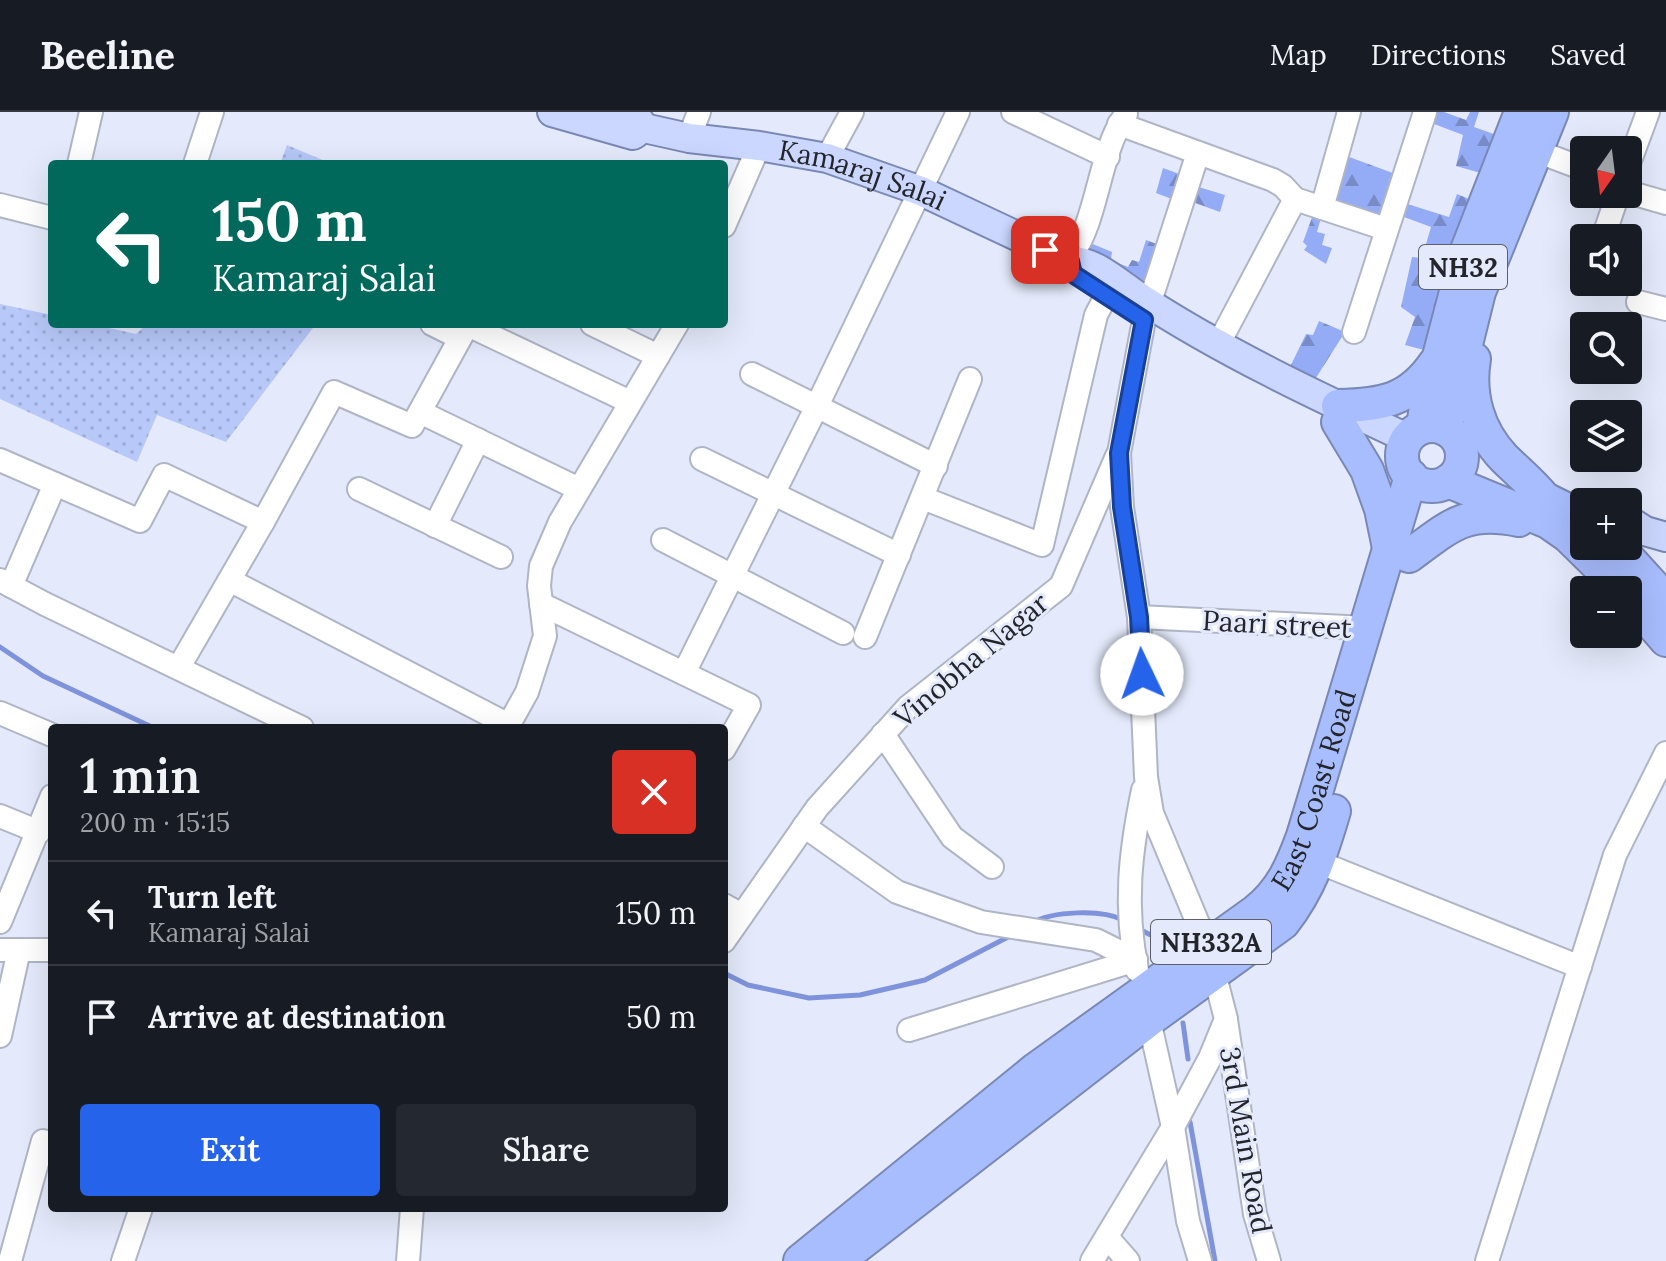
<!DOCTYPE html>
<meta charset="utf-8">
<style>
:root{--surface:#171b24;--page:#242831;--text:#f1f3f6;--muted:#9ea1a6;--line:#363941;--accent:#2563eb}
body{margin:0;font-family:Lora,serif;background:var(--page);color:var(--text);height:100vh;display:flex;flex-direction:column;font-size:30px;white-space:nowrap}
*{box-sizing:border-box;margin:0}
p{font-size:26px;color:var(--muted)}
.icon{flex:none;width:44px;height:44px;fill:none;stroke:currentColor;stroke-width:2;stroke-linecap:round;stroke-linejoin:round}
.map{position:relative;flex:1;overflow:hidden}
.drawer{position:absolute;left:48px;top:612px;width:680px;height:488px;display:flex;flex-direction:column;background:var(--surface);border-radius:8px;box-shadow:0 8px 32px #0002}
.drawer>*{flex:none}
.hud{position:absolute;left:48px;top:48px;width:680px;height:168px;border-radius:8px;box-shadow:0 8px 32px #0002;background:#00695c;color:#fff;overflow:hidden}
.needle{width:52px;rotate:194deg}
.fabs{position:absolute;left:1570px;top:24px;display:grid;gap:16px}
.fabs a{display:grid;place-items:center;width:72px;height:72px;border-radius:8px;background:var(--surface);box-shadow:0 8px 32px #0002;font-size:40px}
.pin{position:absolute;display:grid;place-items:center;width:68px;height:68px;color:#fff;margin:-34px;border-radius:16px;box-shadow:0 4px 12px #0006}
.me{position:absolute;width:88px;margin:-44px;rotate:357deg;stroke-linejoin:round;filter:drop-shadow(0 0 6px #0008)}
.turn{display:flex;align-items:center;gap:28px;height:168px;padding:0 32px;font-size:36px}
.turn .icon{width:104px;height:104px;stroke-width:2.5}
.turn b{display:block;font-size:56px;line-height:68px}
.round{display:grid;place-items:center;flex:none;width:84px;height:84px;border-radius:8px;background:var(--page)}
.head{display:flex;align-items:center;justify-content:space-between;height:136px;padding:0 32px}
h1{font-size:48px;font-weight:600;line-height:60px}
.primary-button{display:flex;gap:16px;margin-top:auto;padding:16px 32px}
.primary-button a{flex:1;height:92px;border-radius:8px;background:var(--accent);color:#fff;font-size:32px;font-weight:600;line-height:92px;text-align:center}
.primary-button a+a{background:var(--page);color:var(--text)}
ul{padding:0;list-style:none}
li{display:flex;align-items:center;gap:24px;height:104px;padding:0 32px;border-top:2px solid var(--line)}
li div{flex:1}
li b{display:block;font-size:30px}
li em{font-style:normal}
header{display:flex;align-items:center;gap:48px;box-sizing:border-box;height:112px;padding:0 40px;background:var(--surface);border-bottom:2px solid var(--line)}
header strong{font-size:38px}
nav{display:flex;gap:44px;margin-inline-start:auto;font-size:28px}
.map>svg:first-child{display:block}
.grass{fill:url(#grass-dots)}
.forest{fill:url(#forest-firs)}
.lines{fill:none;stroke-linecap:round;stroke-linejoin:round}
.stream{stroke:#7e93dc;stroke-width:5}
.minor-casing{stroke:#b0b5c5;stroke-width:26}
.major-casing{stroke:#7988b4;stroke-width:32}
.highway-casing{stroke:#7988b4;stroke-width:36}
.minor{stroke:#fff;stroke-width:22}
.major{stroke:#cbd7fe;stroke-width:28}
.highway{stroke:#a8bdfe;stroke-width:32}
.route-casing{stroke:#184099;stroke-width:20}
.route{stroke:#2563eb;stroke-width:14}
.labels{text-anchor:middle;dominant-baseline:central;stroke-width:6;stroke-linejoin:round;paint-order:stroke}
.shield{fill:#e4eafb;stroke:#5d6069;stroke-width:2}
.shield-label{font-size:26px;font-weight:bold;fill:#23252b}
.street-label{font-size:28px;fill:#23252b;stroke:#e4eafb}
</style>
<header>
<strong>Beeline</strong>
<nav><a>Map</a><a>Directions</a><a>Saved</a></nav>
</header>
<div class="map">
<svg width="1666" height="1149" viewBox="0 0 1666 1149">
<defs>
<pattern id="grass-dots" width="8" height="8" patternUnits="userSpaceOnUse" patternTransform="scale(2)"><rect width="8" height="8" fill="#b7c8f9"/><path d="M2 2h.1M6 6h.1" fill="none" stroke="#9dacd6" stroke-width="1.8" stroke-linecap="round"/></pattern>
<pattern id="forest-firs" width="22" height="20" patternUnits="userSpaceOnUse" patternTransform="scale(2)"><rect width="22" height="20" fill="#94abf5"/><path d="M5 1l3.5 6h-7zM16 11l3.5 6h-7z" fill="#788bc7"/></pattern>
</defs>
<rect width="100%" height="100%" fill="#e4eafb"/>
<g class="grass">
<path d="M 287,33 L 332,52 L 280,52 Z"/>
<path d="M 0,192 L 52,203 L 52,212 L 91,212 L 136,222 L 147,212 L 316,212 L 226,330 L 157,303 L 137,350 L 0,287 Z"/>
</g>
<g class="forest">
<path d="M 1432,0 L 1444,0 L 1466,8 L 1470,0 L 1479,0 L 1474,15 L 1505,26 L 1491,64 L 1456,54 L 1463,23 L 1429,10 Z"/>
<path d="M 1341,42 L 1401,64 L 1385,110 L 1327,92 Z"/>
<path d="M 1163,56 L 1185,64 L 1177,89 L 1156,81 Z"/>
<path d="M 1192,73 L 1225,83 L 1220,100 L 1187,88 Z"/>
<path d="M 1457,82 L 1479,91 L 1435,241 L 1405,233 L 1415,205 L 1401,195 L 1412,145 L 1422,146 L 1431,115 L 1396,102 L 1401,90 L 1449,105 Z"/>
<path d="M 1314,100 L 1322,102 L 1317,120 L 1325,122 L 1322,133 L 1332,136 L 1326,152 L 1304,138 L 1307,134 L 1303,130 Z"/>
<path d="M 1083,128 L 1112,140 L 1111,148 L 1128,155 L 1132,148 L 1139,150 L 1146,128 L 1165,135 L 1149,185 L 1078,139 Z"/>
<path d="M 1319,209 L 1345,220 L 1314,269 L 1289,257 L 1306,222 L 1313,223 Z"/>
</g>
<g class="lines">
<g class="stream">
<path d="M 0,535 L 43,564 L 154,616"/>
<path d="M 1032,811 C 1052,799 1102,797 1123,808"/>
<path d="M 1139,817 L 1174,835"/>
<path d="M 724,861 L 748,873 L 809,886 L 860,883 L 925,868 L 1010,824"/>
<path d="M 1183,911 L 1188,947"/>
<path d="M 1190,1010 L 1215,1149"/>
</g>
<defs>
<g id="minor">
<path d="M 1013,0 L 1108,45"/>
<path d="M 1119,12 L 1273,68 L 1283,74 L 1295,87 L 1386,117"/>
<path d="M 689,26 L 699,0"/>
<path d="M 1536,39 L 1584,57"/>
<path d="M 827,46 L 852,0"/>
<path d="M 79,52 L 91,0"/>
<path d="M 195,52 L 212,0"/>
<path d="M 1628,54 L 1648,0"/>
<path d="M 1628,80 L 1666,91"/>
<path d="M 0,93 L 52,106"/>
<path d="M 1322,96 L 1349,0"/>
<path d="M 724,114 L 759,34"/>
<path d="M 1603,126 L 1618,82"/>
<path d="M 1070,149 C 1075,138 1082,127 1086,115 C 1100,78 1104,34 1126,2"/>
<path d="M 1638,190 L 1666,197"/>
<path d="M 432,212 L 460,226"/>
<path d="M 592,212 L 658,244"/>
<path d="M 468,213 L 630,290"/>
<path d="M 1354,220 L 1425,0"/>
<path d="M 1219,231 L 1295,87"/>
<path d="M 752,262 L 936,354"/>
<path d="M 420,300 L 579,377"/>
<path d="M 702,347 L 899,443"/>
<path d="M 0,348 L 140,409 L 164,363 L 263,410 L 334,280 L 412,314 L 468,212"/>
<path d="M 359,377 L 501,445"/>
<path d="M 923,386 L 1042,433 L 1096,203 L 1106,184"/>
<path d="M 435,414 L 478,328"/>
<path d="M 663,428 L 843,521"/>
<path d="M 0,468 L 45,492 L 302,616"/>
<path d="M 231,469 L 509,613"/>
<path d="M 11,474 L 55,372"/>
<path d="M 541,492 L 749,593 L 724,637"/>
<path d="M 1139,505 L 1367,516"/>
<path d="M 865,525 L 970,267"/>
<path d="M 179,555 L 263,410"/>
<path d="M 684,561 L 816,296 L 958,0"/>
<path d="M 0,601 L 52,623"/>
<path d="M 507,616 L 527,580 L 545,524 L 539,474 L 541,454 L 560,410 L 677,212"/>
<path d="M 883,622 L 952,725 L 992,755"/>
<path d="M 0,704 L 39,720"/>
<path d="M 804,714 L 897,780 L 981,810 L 1096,828 L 1136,848"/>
<path d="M 1318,750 L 1580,855"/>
<path d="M 724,793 L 742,803"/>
<path d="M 0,810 L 52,684"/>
<path d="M 724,829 L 817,696 L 908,595 L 1061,474 L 1117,344"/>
<path d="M 0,838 L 52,838"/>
<path d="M 1137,858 C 1124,794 1130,741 1143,678"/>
<path d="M 1149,908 L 1173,1015 L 1188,1109 L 1200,1149"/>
<path d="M 1226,908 L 1255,1102 L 1269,1149"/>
<path d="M 909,918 L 1136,848"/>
<path d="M 0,924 L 19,838"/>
<path d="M 1107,1125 L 1128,1149"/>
<path d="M 10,1149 L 43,1029 L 52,1032"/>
<path d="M 123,1149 L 141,1096"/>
<path d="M 408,1149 L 412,1096"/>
<path d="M 1092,1149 L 1173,1015 L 1210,946 L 1226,907 L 1207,833 L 1152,701 L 1146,665 L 1139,505 L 1122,395 L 1119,341 L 1144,208 L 1198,41"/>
<path d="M 1487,1149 L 1615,743 L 1666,641"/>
</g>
<g id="major">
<path d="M 552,0 L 633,23 L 636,21"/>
<path id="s1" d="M 616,0 L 638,7 L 644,16 L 689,26 L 759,34 L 827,46 L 921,79 L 1070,149 C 1094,148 1119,172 1139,185 C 1223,240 1317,284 1407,326"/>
<path d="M 1628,408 L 1645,419 L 1666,425"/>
</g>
<g id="highway">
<path d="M 1474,247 C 1468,283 1478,319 1504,346 C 1518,360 1532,371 1544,386"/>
<path d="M 1338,294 C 1382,293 1409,289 1435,251"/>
<path d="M 1338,310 L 1367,358 L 1381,397 L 1389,436"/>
<circle cx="1432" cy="344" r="30"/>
<path d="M 1423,315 L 1426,294 L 1467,138 L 1521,0"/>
<path d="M 1445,317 L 1479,180 L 1552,0"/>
<path d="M 1448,369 L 1548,410 L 1568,424 L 1623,478"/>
<path d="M 1533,381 L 1584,406"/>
<path d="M 1617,434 L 1666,488"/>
<path d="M 1409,444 C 1450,414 1465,397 1519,408"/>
<path d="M 1628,484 L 1666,528"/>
<path id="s2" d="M 800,1149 L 1036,957 L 1256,799 C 1282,778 1292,754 1303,724 L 1411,364"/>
<path d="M 838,1149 L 1149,908 L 1283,811 C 1310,777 1322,740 1334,699"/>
</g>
</defs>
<use href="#minor" class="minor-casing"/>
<use href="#major" class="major-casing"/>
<use href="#highway" class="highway-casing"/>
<use href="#minor" class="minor"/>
<use href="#major" class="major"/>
<use href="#highway" class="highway"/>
</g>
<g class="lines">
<defs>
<path id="route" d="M 1045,138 L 1070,149 L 1073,162 L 1144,208 L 1119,341 L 1122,395 L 1139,505 L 1142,562"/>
</defs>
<use href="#route" class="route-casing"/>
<use href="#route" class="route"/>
</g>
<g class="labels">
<g class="shield">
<rect x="1419" y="133" width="88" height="44" rx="6"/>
<rect x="1151" y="808" width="120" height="44" rx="6"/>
</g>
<g class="shield-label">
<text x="1463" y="155">NH32</text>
<text x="1211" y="830">NH332A</text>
</g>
<g class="street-label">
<text stroke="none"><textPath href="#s1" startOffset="258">Kamaraj Salai</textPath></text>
<text transform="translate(1277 512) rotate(3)">Paari street</text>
<text transform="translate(971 548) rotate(-40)">Vinobha Nagar</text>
<text stroke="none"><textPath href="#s2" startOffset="712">East Coast Road</textPath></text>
<text transform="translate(1246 1028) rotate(80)">3rd Main Road</text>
</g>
</g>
</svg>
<div class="fabs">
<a><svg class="needle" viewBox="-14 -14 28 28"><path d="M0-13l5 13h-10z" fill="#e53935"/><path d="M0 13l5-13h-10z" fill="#9ea1a6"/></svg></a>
<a><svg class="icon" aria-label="sound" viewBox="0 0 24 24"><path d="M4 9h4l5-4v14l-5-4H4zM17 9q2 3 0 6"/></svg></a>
<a><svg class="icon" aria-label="search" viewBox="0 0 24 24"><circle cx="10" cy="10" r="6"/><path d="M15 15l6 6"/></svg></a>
<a><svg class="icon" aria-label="layers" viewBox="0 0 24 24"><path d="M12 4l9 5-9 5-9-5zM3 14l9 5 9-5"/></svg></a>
<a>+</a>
<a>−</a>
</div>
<div class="pin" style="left:1045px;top:138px;background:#d93025"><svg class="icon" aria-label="arrive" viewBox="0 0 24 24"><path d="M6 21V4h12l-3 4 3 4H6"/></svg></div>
<svg class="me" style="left:1142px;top:562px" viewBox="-20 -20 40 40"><circle r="19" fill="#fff"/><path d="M0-13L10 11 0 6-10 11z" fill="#2563eb"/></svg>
<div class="hud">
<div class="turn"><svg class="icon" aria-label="left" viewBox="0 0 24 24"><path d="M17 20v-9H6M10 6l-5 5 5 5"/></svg><div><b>150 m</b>Kamaraj Salai</div></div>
</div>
<section class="drawer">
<div class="head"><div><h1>1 min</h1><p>200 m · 15:15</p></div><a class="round" style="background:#d93025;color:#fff"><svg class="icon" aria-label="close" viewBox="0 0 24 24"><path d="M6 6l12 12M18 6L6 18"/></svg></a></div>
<ul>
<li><svg class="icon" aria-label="left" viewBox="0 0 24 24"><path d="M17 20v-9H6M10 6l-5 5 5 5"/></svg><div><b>Turn left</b><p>Kamaraj Salai</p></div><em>150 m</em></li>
<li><svg class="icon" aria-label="arrive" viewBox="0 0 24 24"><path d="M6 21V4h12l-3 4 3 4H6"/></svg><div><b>Arrive at destination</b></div><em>50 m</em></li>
</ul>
<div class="primary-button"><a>Exit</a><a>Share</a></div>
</section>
</div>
